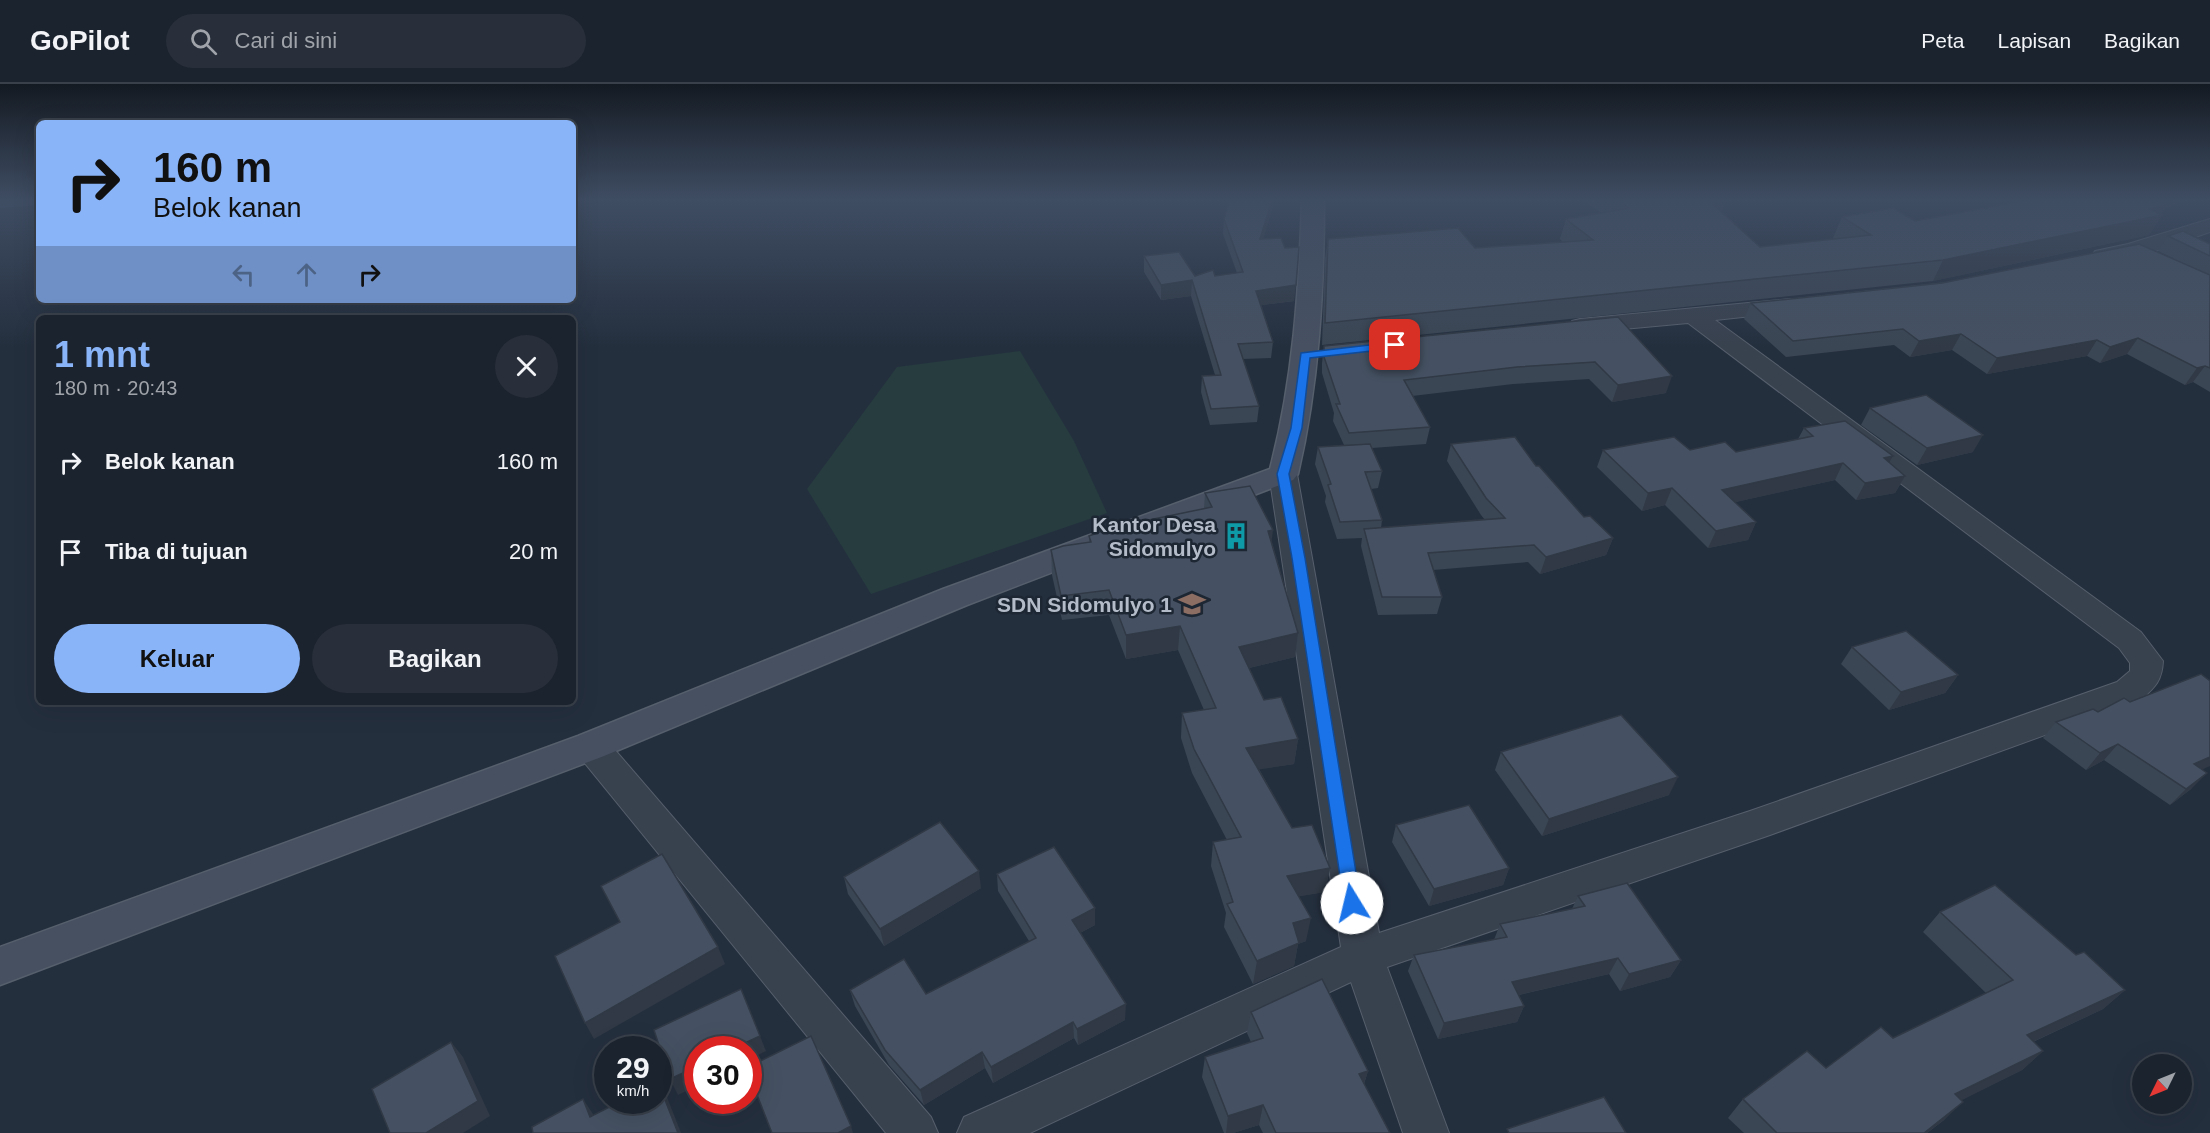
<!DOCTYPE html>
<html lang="id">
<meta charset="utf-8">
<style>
:root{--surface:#1b232e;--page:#282f3a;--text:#f1f3f6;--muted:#a0a4aa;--line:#39404a;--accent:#8ab4f8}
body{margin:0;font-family:Arial,sans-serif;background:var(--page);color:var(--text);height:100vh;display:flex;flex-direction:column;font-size:22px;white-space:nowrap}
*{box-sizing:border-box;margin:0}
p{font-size:20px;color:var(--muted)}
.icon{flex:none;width:33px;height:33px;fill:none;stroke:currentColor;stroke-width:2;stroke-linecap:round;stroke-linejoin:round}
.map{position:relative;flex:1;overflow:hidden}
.side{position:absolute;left:36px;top:231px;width:540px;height:390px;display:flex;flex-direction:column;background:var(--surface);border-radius:9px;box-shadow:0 6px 24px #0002,0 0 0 2px var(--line)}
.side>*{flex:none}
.guide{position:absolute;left:36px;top:36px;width:540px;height:183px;border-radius:9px;box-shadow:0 6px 24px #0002,0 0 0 2px var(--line);background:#8ab4f8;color:#111;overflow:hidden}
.needle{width:39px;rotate:227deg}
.fabs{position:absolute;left:2132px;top:970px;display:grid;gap:12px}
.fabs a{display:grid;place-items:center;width:60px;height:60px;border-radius:50%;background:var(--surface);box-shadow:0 6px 24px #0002,0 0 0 2px var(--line);font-size:30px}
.speed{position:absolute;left:594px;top:952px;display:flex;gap:12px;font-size:30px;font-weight:700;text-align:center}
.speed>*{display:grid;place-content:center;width:78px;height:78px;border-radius:50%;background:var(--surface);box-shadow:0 6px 24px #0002,0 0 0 2px var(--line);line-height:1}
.speed small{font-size:15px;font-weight:400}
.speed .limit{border:9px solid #d22;background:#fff;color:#111}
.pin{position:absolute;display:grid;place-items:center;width:51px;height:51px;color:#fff;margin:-26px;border-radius:12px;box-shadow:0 3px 9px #0006}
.me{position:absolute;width:66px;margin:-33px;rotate:351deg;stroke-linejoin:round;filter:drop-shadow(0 0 4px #0008)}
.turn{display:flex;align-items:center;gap:21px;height:126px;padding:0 18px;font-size:27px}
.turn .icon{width:78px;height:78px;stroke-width:2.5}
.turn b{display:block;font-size:42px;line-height:51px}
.lanes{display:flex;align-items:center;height:57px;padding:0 18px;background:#0003;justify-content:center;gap:30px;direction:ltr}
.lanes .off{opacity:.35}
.round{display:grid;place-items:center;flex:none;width:63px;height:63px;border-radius:32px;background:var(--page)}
.overview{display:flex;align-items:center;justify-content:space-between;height:102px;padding:0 18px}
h1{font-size:36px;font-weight:800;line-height:45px;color:var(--accent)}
.cta{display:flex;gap:12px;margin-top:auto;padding:12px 18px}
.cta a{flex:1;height:69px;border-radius:36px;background:var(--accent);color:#111;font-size:24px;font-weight:800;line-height:69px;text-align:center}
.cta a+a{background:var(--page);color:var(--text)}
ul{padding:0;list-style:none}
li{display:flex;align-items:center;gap:18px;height:90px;padding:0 18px}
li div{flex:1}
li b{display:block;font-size:22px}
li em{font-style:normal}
header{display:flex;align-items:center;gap:36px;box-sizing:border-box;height:84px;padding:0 30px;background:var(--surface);border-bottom:2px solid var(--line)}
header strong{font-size:28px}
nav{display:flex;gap:33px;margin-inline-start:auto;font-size:21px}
.search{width:420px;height:54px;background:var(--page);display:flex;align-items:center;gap:15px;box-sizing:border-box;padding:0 21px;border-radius:33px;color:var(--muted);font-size:22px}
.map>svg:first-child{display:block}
.green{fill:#263c3f}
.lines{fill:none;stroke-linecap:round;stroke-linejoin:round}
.stream{stroke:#394c67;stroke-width:8}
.street-casing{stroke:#565f6c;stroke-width:2}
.secondary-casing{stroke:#565f6c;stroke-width:3}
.street{fill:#38414e;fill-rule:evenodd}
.secondary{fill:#465061;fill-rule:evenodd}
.wall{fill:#3b4654}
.shaded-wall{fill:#303945}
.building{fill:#455162;stroke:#303945;stroke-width:1.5}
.route{fill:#1a73e8;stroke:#114b97;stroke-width:1.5}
.labels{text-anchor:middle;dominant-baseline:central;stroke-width:5;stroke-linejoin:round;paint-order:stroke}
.poi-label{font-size:21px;font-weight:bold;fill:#b4bcc9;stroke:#1d2633;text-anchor:end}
</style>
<header>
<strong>GoPilot</strong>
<div class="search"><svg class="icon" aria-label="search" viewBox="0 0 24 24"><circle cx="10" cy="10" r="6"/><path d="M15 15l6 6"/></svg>Cari di sini</div>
<nav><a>Peta</a><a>Lapisan</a><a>Bagikan</a></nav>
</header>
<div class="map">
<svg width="2210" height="1049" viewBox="0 0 2210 1049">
<rect width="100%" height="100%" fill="#242f3e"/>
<path class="green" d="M 1020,267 L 1074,357 L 1107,429 L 871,510 L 807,405 L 897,283 Z"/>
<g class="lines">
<path class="stream" d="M 0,120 L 39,117"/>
<defs>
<g id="street">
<path d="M 2210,135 L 2210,148 C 2183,157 2121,183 2095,177 L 2092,172 L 2095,167 L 2128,160 Z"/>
<path d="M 1790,215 L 1798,217 L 1802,222 L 1798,227 L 1715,236 L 2141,548 L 2163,577 C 2162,597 2155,603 2141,616 L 1770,751 L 1387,883 L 1449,1049 L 1403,1049 L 1351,898 L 1030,1049 L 957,1049 L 964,1033 L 1341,863 L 1269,390 L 1273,384 L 1283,381 L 1293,384 L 1297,390 L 1379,849 L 1750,727 L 2117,598 L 2130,587 L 2130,579 L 2119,564 L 1688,239 L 1580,249 L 1572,247 L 1568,242 L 1572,237 L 1580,235 Z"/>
<path d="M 591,648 L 603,652 L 931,1033 L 938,1049 L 886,1049 L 579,672 L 573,662 L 579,652 Z"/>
</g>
<path id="secondary" d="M 1302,116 L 1324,116 C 1324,209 1319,300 1298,390 L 1293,396 L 967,521 L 604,672 L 0,901 L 0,863 L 578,652 L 943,505 L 1270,385 C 1293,297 1299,207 1302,116 Z"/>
</defs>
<use href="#street" class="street-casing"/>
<use href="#secondary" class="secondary-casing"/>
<use href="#street" class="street"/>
<use href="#secondary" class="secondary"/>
</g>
<g class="wall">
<path d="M 1583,116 L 1724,116 L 1725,118 L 1721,128 L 1760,163 L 1835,155 L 1833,154 L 1842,133 L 1915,137 L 2028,116 L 2185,116 L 2164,125 L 2161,130 L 2162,131 L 2149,151 L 1933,197 L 1322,261 L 1325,175 L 1328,155 L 1475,164 L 1563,158 L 1560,155 L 1566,135 L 1601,129 Z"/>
<path d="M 1274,118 L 1263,155 L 1294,217 L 1261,221 L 1273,258 L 1271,274 L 1243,275 L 1259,322 L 1257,338 L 1210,341 L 1201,308 L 1202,292 L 1215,291 L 1191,212 L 1161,216 L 1144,188 L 1144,172 L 1195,192 L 1215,192 L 1237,189 L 1223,150 L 1224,135 Z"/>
<path d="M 2168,152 L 2210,160 L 2210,308 L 2193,298 L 2185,301 L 2127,270 L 2100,279 L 2087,272 L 1987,290 L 1952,266 L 1910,273 L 1894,261 L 1786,273 L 1744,235 L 1751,219 L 2173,174 L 2158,167 Z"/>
<path d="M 1618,233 L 1666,309 L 1612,318 L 1589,295 L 1513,300 L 1412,312 L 1430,343 L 1426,360 L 1372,364 L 1382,387 L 1378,404 L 1371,405 L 1382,436 L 1381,444 L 1485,436 L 1481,431 L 1447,377 L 1451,360 L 1536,382 L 1584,433 L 1613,454 L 1606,471 L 1540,490 L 1528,478 L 1433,486 L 1442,513 L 1437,530 L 1378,531 L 1361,462 L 1362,454 L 1337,455 L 1325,418 L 1326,412 L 1315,380 L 1318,363 L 1344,361 L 1333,337 L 1334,329 L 1322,289 L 1322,279 L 1324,262 Z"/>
<path d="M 1870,324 L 1973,368 L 1917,381 L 1861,341 Z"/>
<path d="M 1804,344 L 1889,378 L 1905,392 L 1895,409 L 1856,416 L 1835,396 L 1735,418 L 1756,438 L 1748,456 L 1708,464 L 1665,421 L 1642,427 L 1597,383 L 1603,366 L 1736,368 L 1798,355 Z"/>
<path d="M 1205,409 L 1272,459 L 1298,549 L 1295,573 L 1249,584 L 1264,616 L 1298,655 L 1294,680 L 1259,685 L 1292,744 L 1330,784 L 1325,808 L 1299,812 L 1306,857 L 1298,860 L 1294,882 L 1253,900 L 1224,843 L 1226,829 L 1211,782 L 1213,758 L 1227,756 L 1192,689 L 1181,654 L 1182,629 L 1204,626 L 1178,566 L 1126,575 L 1109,531 L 1062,536 L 1052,491 L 1051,466 L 1089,459 L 1089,452 L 1204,425 Z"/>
<path d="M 1852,563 L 1958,591 L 1945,609 L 1889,626 L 1841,580 Z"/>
<path d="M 2056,638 L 2202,686 L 2191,705 L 2170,721 L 2104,676 L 2086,686 L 2043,654 Z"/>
<path d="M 1501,668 L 1669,711 L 1542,752 L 1495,686 Z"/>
<path d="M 1396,741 L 1509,784 L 1503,801 L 1429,822 L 1392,758 Z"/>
<path d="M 997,790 L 1095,841 L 1080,849 L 1125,936 L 1078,961 L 1074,954 L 993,999 L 985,984 L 924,1021 L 889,981 L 855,922 L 850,906 L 926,910 L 1029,857 L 998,807 Z"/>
<path d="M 844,793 L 981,804 L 884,862 L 848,810 Z"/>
<path d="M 1578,812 L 1681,876 L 1670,893 L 1620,907 L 1609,890 L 1519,911 L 1524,922 L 1517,938 L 1438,955 L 1408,887 L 1414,871 L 1494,856 L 1500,840 L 1572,825 Z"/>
<path d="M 1940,828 L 2076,871 L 2125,906 L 2103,925 L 2033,958 L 2043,967 L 2022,986 L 1961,1016 L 1944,1036 L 1927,1049 L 1744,1049 L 1728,1034 L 1743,1015 L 1826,984 L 1893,954 L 1986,909 L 1923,848 Z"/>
<path d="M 1251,928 L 1368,987 L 1364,1000 L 1390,1049 L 1263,1049 L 1259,1041 L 1233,1049 L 1224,1049 L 1202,993 L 1205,973 L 1251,958 L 1247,949 Z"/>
</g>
<g class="shaded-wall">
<path d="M 1272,116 L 1274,116 L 1274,118 L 1259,170 L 1260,155 Z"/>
<path d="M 2151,116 L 2185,116 L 2164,125 L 2160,131 L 2162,131 L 2149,151 L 1933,197 L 1943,176 Z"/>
<path d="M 1725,118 L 1718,138 L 1712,119 Z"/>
<path d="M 1192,196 L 1191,212 L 1161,216 L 1161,201 Z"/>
<path d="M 1296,201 L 1294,217 L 1255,222 L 1256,207 Z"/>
<path d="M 1961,250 L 1952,266 L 1910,273 L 1919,257 Z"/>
<path d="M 2138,254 L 2127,270 L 2100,279 L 2110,263 Z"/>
<path d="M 2097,256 L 2087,272 L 1987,290 L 1997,274 Z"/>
<path d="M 2205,282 L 2193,298 L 2185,301 L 2197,284 Z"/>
<path d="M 1672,292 L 1666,309 L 1612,318 L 1618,301 Z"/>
<path d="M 1983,351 L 1973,368 L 1917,381 L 1927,364 Z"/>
<path d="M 1893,372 L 1883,389 L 1884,374 Z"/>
<path d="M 1843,379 L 1835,396 L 1714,423 L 1722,406 Z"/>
<path d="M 1905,392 L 1895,409 L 1856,416 L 1865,399 Z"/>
<path d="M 1672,404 L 1665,421 L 1642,427 L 1648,409 Z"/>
<path d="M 1756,438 L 1748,456 L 1708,464 L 1716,447 Z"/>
<path d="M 1273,446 L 1270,470 L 1268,447 Z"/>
<path d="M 1613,454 L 1606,471 L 1540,490 L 1546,473 Z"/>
<path d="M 1180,542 L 1178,566 L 1126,575 L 1126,551 Z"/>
<path d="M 1298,549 L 1295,573 L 1236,587 L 1239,563 Z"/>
<path d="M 1958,591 L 1945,609 L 1889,626 L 1901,608 Z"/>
<path d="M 1298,655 L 1294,680 L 1243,688 L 1246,664 Z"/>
<path d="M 2118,660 L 2104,676 L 2086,686 L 2100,669 Z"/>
<path d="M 2210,673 L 2210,682 L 2178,696 L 2194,680 Z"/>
<path d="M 2207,689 L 2191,705 L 2170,721 L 2186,705 Z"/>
<path d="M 1678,693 L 1669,711 L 1542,752 L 1549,735 Z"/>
<path d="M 1330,784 L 1325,808 L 1283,815 L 1287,792 Z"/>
<path d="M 1509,784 L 1503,801 L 1429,822 L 1434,805 Z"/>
<path d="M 979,787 L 981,804 L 884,862 L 880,845 Z"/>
<path d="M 1095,824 L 1095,841 L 1072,853 L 1072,836 Z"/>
<path d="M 1311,834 L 1306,857 L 1298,860 L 1294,882 L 1253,900 L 1257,877 L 1293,839 Z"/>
<path d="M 718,863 L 725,880 L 594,955 L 585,939 Z"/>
<path d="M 1618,874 L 1609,890 L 1505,914 L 1512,898 Z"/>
<path d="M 1681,876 L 1670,893 L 1620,907 L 1629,890 Z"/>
<path d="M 2125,906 L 2103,925 L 2006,970 L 2027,951 Z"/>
<path d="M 1126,920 L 1125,936 L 1078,961 L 1077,945 Z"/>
<path d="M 1524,922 L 1517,938 L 1438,955 L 1444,939 Z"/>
<path d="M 1073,938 L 1074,954 L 993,999 L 991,983 Z"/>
<path d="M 760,952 L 766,967 L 748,976 L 748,966 L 730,966 Z"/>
<path d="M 451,958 L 463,973 L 490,1032 L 463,1049 L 426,1049 Z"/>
<path d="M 2043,967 L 2022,986 L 1936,1029 L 1955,1010 Z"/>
<path d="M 982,968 L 985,984 L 924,1021 L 920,1006 Z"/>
<path d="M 698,982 L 698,1001 L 678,1011 L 670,995 Z"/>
<path d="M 1368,987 L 1361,1008 L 1359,990 Z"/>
<path d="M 658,998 L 667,1013 L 681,1049 L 678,1049 Z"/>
<path d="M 583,1015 L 593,1030 L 600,1048 L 590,1033 Z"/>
<path d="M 1963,1018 L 1944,1036 L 1927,1049 L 1924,1049 Z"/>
<path d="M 1263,1021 L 1259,1041 L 1233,1049 L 1226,1049 L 1228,1032 Z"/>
<path d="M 851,1042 L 853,1049 L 838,1049 Z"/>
</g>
<g class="building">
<path d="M 1230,116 L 1272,116 L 1260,155 L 1281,154 L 1285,164 L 1299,163 L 1296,201 L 1256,207 L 1273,258 L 1238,260 L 1259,322 L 1211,325 L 1202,292 L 1221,291 L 1192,196 L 1161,201 L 1144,172 L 1179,168 L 1195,192 L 1213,186 L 1215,192 L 1243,188 L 1224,135 Z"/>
<path d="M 1618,116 L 1724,116 L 1725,118 L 1712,119 L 1760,163 L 1871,151 L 1842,133 L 1893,124 L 1915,137 L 2028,116 L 2157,116 L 2167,121 L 2150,125 L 2162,131 L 1943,176 L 1325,239 L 1328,155 L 1458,144 L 1475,164 L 1593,156 L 1566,135 L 1629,124 Z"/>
<path d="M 2183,147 L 2210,160 L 2210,172 L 2168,152 Z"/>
<path d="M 2139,160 L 2210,191 L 2210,284 L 2205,282 L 2197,284 L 2138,254 L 2110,263 L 2097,256 L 1997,274 L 1961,250 L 1919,257 L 1903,245 L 1793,257 L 1751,219 L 1942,199 Z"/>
<path d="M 1618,233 L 1672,292 L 1618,301 L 1595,278 L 1517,283 L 1404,296 L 1430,343 L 1349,349 L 1336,320 L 1340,320 L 1324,273 L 1324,262 Z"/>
<path d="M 1926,311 L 1983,351 L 1927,364 L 1870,324 Z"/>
<path d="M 1845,337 L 1893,372 L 1884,374 L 1905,392 L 1865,399 L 1843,379 L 1722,406 L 1756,438 L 1716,447 L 1672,404 L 1648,409 L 1603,366 L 1674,353 L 1690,366 L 1725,358 L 1736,368 L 1813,352 L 1804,344 Z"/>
<path d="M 1515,353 L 1536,382 L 1539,382 L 1584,433 L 1590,432 L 1613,454 L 1546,473 L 1534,461 L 1428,469 L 1442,513 L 1382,513 L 1364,445 L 1505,434 L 1486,414 L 1451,360 Z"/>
<path d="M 1370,360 L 1382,387 L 1365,388 L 1382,436 L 1340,438 L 1328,401 L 1331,400 L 1318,363 Z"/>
<path d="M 1250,402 L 1273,446 L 1268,447 L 1298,549 L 1239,563 L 1264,616 L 1281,613 L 1298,655 L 1246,664 L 1292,744 L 1312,741 L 1330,784 L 1287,792 L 1311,834 L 1293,839 L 1299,859 L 1257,877 L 1227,820 L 1233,818 L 1213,758 L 1241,753 L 1194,665 L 1182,629 L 1216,624 L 1180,542 L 1126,551 L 1109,506 L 1061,512 L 1051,466 L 1063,462 L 1091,458 L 1089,452 L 1110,444 L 1212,423 L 1205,409 Z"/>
<path d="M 1906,547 L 1958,591 L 1901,608 L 1852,563 Z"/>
<path d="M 2201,590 L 2210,597 L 2210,673 L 2194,680 L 2207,689 L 2186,705 L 2118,660 L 2100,669 L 2056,638 L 2093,625 L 2098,628 L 2124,614 L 2130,618 Z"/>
<path d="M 1621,631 L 1678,693 L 1549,735 L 1501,668 Z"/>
<path d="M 1469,721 L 1509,784 L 1434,805 L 1396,741 Z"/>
<path d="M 940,738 L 979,787 L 880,845 L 844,793 Z"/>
<path d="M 1054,763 L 1095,824 L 1072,836 L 1126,920 L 1077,945 L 1073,938 L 991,983 L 982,968 L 920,1006 L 885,966 L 850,906 L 904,875 L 926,910 L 1036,854 L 997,790 Z"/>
<path d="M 662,770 L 718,863 L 585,939 L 555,872 L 620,838 L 601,802 Z"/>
<path d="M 1627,799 L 1681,876 L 1629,890 L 1618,874 L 1512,898 L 1524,922 L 1444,939 L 1414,871 L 1507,853 L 1500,840 L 1585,822 L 1578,812 Z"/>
<path d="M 1995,801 L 2076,871 L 2084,868 L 2125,906 L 2027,951 L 2043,967 L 1955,1010 L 1963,1018 L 1924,1049 L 1777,1049 L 1743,1015 L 1807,967 L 1826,984 L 1881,943 L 1893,954 L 2013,896 L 1940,828 Z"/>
<path d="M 1322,895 L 1368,987 L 1359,990 L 1390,1049 L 1276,1049 L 1263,1021 L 1228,1032 L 1205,973 L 1263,954 L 1251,928 Z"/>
<path d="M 741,905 L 760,952 L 730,966 L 698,966 L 698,982 L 670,995 L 654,946 Z"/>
<path d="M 811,952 L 851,1042 L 838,1049 L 772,1049 L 748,988 L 748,983 Z"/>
<path d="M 451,958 L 478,1017 L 426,1049 L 390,1049 L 372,1005 Z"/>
<path d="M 658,998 L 678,1049 L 533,1049 L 532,1043 L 583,1015 L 590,1033 L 621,1017 L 658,1017 Z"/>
<path d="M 1604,1013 L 1626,1049 L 1509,1049 L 1507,1045 Z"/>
</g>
<linearGradient id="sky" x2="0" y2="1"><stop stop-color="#141a22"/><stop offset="0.44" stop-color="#3f4d63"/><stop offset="1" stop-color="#3f4d63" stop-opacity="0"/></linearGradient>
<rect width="2210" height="263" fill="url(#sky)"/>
<path class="route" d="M 1395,258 L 1398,259 L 1398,264 L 1310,274 L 1302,344 L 1289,390 L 1305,474 L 1361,819 L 1358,824 L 1352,826 L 1346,824 L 1344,819 L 1292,474 L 1277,390 L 1291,344 L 1301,269 Z"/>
<defs>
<symbol id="building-bare" viewBox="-9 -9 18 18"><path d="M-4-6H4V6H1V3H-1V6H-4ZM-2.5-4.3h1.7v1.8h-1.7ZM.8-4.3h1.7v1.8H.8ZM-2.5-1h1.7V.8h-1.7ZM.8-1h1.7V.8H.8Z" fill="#0f9aa8" stroke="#1d2633" stroke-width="2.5" paint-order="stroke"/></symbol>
<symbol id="school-bare" viewBox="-9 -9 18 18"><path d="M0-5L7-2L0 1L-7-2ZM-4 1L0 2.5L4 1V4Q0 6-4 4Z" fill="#8d6e63" stroke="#1d2633" stroke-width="2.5" paint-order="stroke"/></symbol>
</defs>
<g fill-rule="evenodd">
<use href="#building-bare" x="1217" y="433" width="38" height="38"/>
<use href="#school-bare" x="1173" y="501" width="38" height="38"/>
</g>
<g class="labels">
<g class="poi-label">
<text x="1216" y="440">Kantor Desa<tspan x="1216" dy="24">Sidomulyo</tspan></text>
<text x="1172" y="520">SDN Sidomulyo 1</text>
</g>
</g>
</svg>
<div class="fabs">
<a><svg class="needle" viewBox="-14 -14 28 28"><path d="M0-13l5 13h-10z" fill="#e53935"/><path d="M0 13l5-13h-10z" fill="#a0a4aa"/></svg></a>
</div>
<div class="speed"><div>29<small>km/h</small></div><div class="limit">30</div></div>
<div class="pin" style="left:1395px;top:261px;background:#d93025"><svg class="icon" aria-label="arrive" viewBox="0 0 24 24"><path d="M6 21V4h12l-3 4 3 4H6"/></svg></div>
<svg class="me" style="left:1352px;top:819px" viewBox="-20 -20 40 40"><circle r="19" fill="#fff"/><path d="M0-13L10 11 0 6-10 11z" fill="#1a73e8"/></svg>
<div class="guide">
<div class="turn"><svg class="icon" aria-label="right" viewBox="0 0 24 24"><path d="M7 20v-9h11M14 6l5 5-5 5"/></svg><div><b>160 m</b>Belok kanan</div></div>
<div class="lanes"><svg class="icon off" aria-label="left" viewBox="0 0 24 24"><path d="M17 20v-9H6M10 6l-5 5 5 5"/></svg><svg class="icon off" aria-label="ahead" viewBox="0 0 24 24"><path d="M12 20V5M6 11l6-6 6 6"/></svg><svg class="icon" aria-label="right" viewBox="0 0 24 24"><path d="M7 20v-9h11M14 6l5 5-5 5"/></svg></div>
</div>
<section class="side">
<div class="overview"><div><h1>1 mnt</h1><p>180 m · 20:43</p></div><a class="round"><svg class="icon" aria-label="close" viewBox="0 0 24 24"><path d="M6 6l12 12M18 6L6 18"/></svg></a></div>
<ul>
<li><svg class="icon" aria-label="right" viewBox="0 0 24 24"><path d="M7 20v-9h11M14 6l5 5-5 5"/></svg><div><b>Belok kanan</b></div><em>160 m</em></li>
<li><svg class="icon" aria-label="arrive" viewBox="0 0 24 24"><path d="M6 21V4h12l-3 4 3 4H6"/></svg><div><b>Tiba di tujuan</b></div><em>20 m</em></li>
</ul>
<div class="cta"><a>Keluar</a><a>Bagikan</a></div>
</section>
</div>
